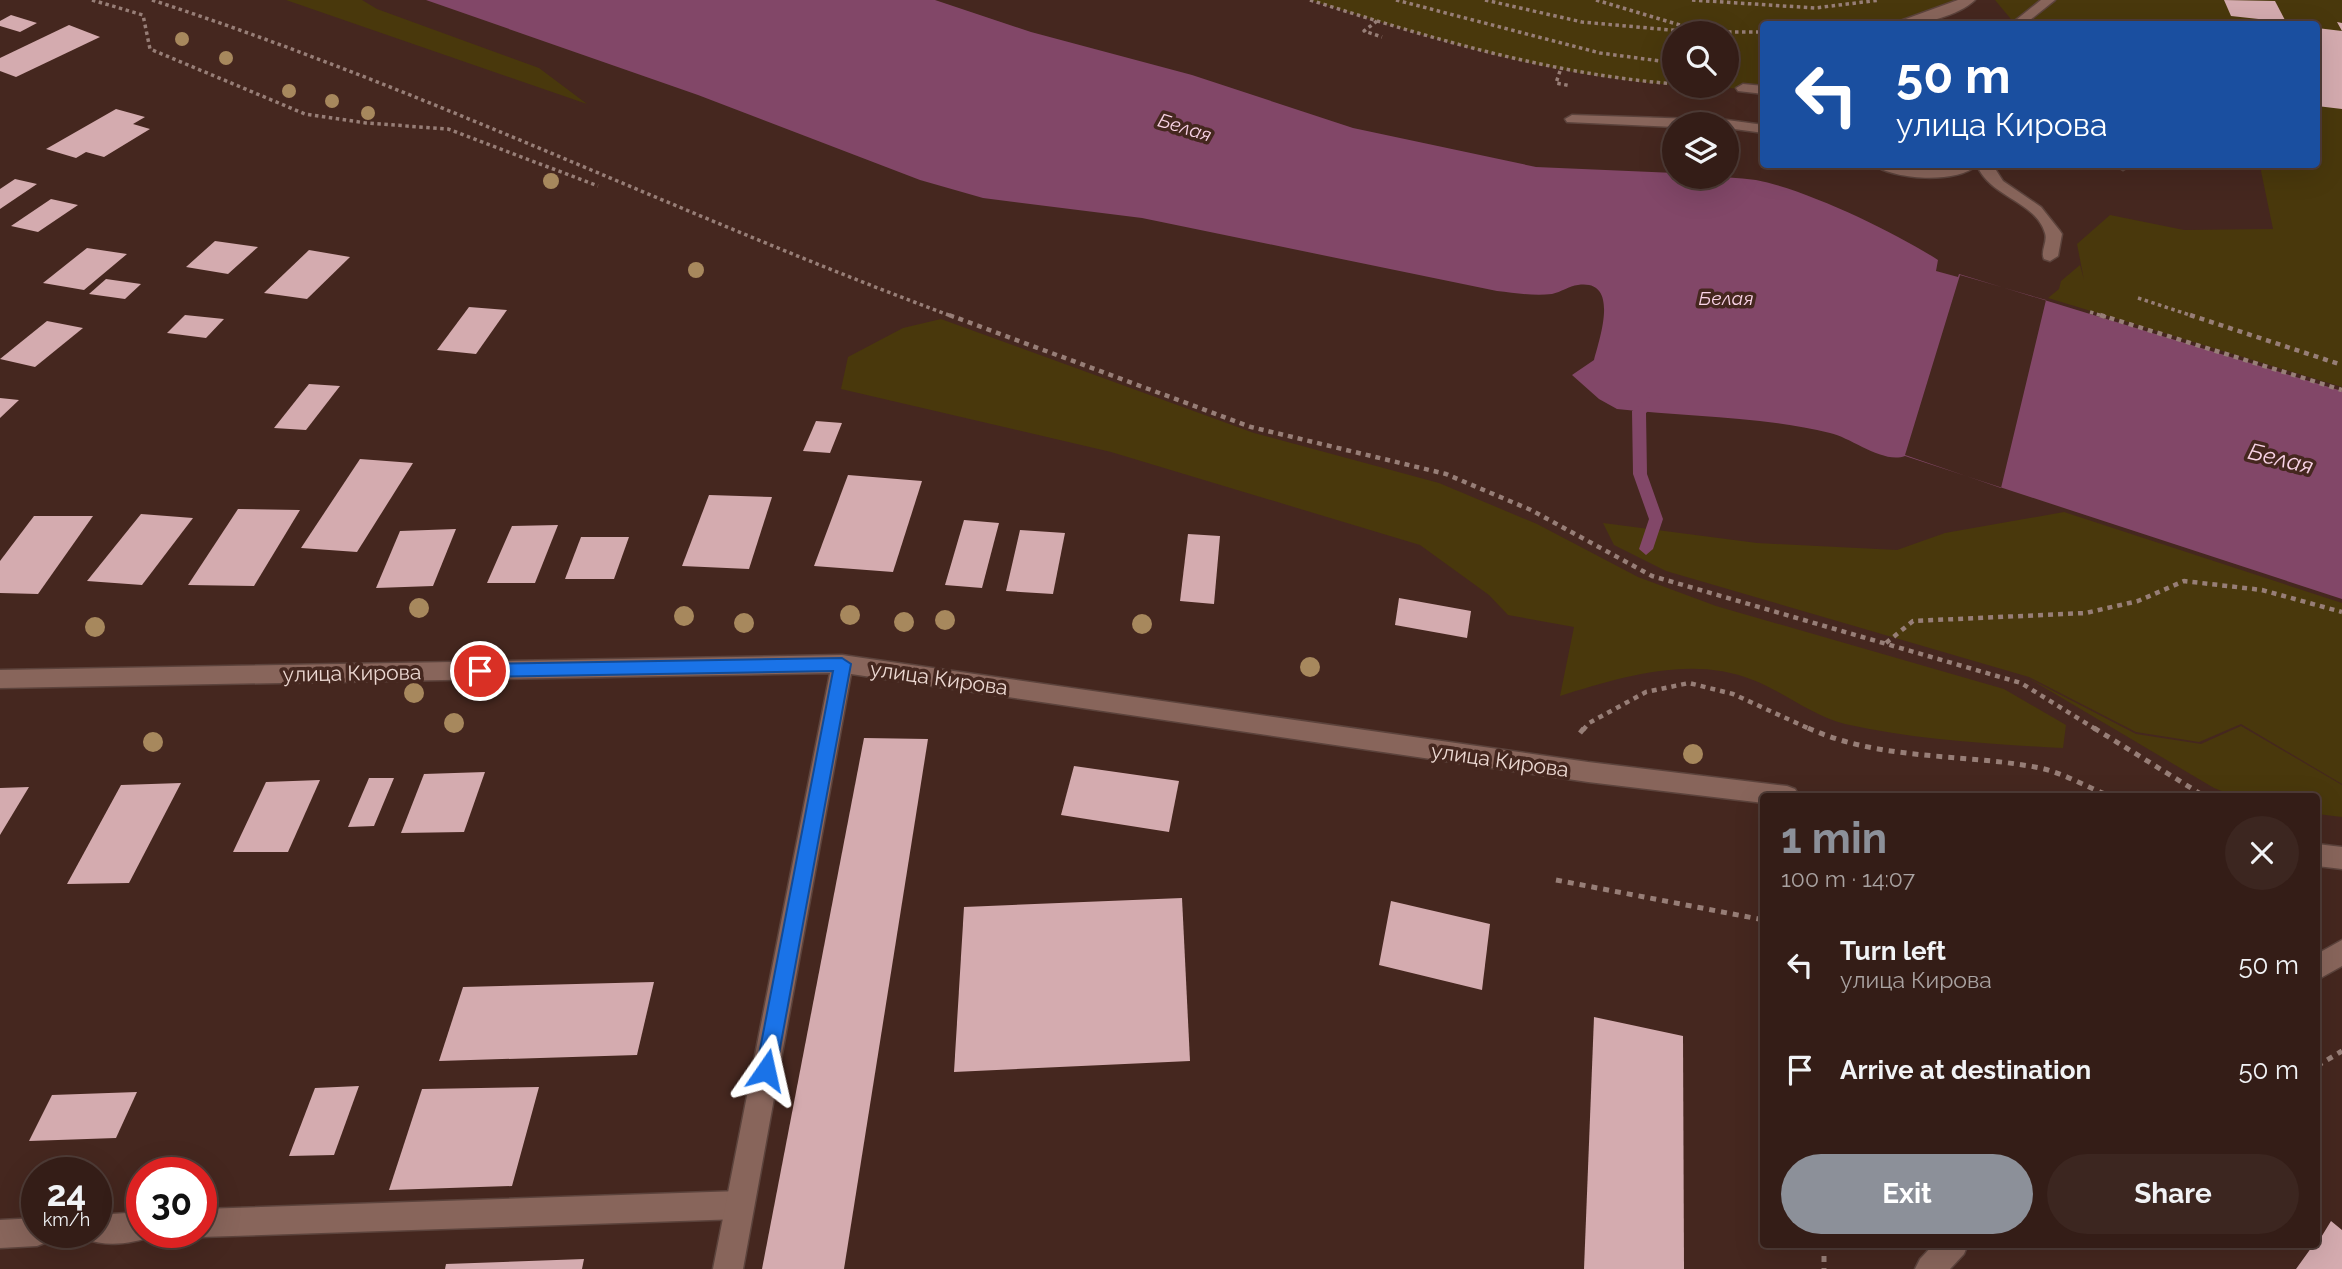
<!DOCTYPE html>
<meta charset="utf-8">
<style>
:root{--surface:#341d17;--page:#3c2620;--text:#f1f3f6;--muted:#a9a2a1;--line:#4e3b36;--accent:#8c9099}
body{margin:0;font-family:Raleway,sans-serif;background:var(--page);color:var(--text);height:100vh;display:flex;flex-direction:column;font-size:26px;white-space:nowrap}
*{box-sizing:border-box;margin:0}
p{font-size:23px;color:var(--muted)}
.icon{flex:none;width:38px;height:38px;fill:none;stroke:currentColor;stroke-width:2;stroke-linecap:round;stroke-linejoin:round}
.map{position:relative;flex:1;overflow:hidden}
.details{position:absolute;left:1760px;top:793px;width:560px;height:455px;display:flex;flex-direction:column;background:var(--surface);border-radius:7px;box-shadow:0 7px 28px #0002,0 0 0 2px var(--line)}
.details>*{flex:none}
.hud{position:absolute;left:1760px;top:21px;width:560px;height:147px;border-radius:7px;box-shadow:0 7px 28px #0002,0 0 0 2px var(--line);background:#1a4fa0;color:#fff;overflow:hidden}
.buttons{position:absolute;left:1662px;top:21px;display:grid;gap:14px}
.buttons a{display:grid;place-items:center;width:77px;height:77px;border-radius:50%;background:var(--surface);box-shadow:0 7px 28px #0002,0 0 0 2px var(--line);font-size:35px}
.speed{position:absolute;left:21px;top:1157px;display:flex;gap:14px;font-size:35px;font-weight:700;text-align:center}
.speed>*{display:grid;place-content:center;width:91px;height:91px;border-radius:50%;background:var(--surface);box-shadow:0 7px 28px #0002,0 0 0 2px var(--line);line-height:1}
.speed small{font-size:18px;font-weight:400}
.speed .limit{border:10px solid #d22;background:#fff;color:#111}
.pin{position:absolute;display:grid;place-items:center;width:60px;height:60px;color:#fff;margin:-30px;border:4px solid #fff;border-radius:50%;box-shadow:0 2px 7px #0007}
.me{position:absolute;width:77px;margin:-38px;rotate:11deg;stroke-linejoin:round;filter:drop-shadow(0 0 5px #0008)}
.turn{display:flex;align-items:center;gap:24px;height:147px;padding:0 21px;font-size:32px}
.turn .icon{width:91px;height:91px;stroke-width:2.5}
.turn b{display:block;font-size:49px;line-height:60px}
.round{display:grid;place-items:center;flex:none;width:74px;height:74px;border-radius:37px;background:var(--page)}
.overview{display:flex;align-items:center;justify-content:space-between;height:119px;padding:0 21px}
h1{font-size:42px;font-weight:700;line-height:52px;color:var(--accent)}
.cta{display:flex;gap:14px;margin-top:auto;padding:14px 21px}
.cta a{flex:1;height:80px;border-radius:42px;background:var(--accent);color:#fff;font-size:28px;font-weight:700;line-height:80px;text-align:center}
.cta a+a{background:var(--page);color:var(--text)}
ul{padding:0;list-style:none}
li{display:flex;align-items:center;gap:21px;height:105px;padding:0 21px}
li div{flex:1}
li b{display:block;font-size:26px}
li em{font-style:normal}
.map>svg:first-child{display:block}
.green{fill:#49380c}
.water{fill:#824768;fill-rule:evenodd}
.lines{fill:none;stroke-linecap:round;stroke-linejoin:round}
.stream{fill:#824768;fill-rule:evenodd}
.building{fill:#d4abaf}
.lane-casing{stroke:#5c433c;stroke-width:3}
.street-casing{stroke:#5c433c;stroke-width:3}
.path-far2{stroke:#977e77;stroke-width:3.5;stroke-dasharray:3.5 3.5;stroke-linecap:butt}
.path-far1{stroke:#977e77;stroke-width:4.5;stroke-dasharray:5 5;stroke-linecap:butt}
.path{stroke:#977e77;stroke-width:5;stroke-dasharray:6 6;stroke-linecap:butt}
.lane{fill:#88655b;fill-rule:evenodd}
.street{fill:#88655b;fill-rule:evenodd}
.tree{fill:#a7885d}
.route{fill:#1a73e8;stroke:#114b97;stroke-width:2}
.labels{text-anchor:middle;dominant-baseline:central;stroke-width:7;stroke-linejoin:round;paint-order:stroke}
.far-water-label{font-size:19px;font-style:italic;fill:#f9d3e6;stroke:#45271f}
.street-label{font-size:21px;fill:#ecd8d2;stroke:#45271f}
.water-label{font-size:23px;font-style:italic;fill:#f9d3e6;stroke:#45271f}
</style>
<div class="map">
<svg width="2342" height="1269" viewBox="0 0 2342 1269">
<rect width="100%" height="100%" fill="#45271f"/>
<g class="green">
<path d="M 286,0 L 362,0 L 377,9 L 539,68 L 587,104 Z"/>
<path d="M 1310,0 L 1969,0 L 1899,24 L 1764,24 L 1764,90 L 1692,86 L 1727,86 L 1727,33 L 1675,33 L 1675,85 C 1546,76 1431,38 1310,0 Z"/>
<path d="M 1995,0 L 2342,0 L 2342,387 L 2048,298 L 2059,289 L 2061,281 L 2080,265 L 2084,280 L 2077,244 L 2110,215 L 2184,230 L 2273,229 L 2261,171 L 2263,165 L 2317,164 L 2317,24 L 2015,24 Z"/>
<path d="M 941,319 L 1254,433 L 1439,483 L 1537,524 L 1638,577 L 1716,606 L 2004,689 L 2066,725 L 2063,748 C 1990,744 1916,740 1845,724 C 1813,716 1784,692 1753,680 C 1691,655 1621,677 1560,696 L 1574,627 L 1508,615 L 1489,595 L 1420,545 L 1111,452 L 841,389 L 848,357 L 903,328 Z"/>
<path d="M 2064,512 L 2342,603 L 2342,784 L 2241,724 L 2199,742 L 2136,732 L 2029,677 L 1666,571 L 1614,545 L 1603,523 L 1757,543 L 1897,550 L 1945,533 Z"/>
<path d="M 2028,678 L 2136,734 L 2201,744 L 2241,726 L 2342,785 L 2342,817 L 2317,814 L 2317,796 L 2234,796 L 2214,788 Z"/>
</g>
<path class="water" d="M 426,0 L 935,0 L 1031,32 L 1192,75 L 1353,128 L 1536,167 L 1675,173 L 1675,177 C 1702,177 1729,176 1756,180 C 1805,189 1895,232 1938,260 L 1936,271 L 1958,277 L 1959,274 L 2342,391 L 2342,599 L 1905,456 C 1883,464 1852,438 1830,433 C 1761,416 1688,417 1617,409 L 1599,399 L 1572,375 L 1594,360 C 1599,340 1621,279 1578,285 C 1569,286 1561,292 1552,294 C 1533,296 1515,293 1497,291 L 1142,218 L 983,198 L 920,180 L 698,95 ZM 1960,275 L 2046,300 L 2001,488 L 1905,455 Z"/>
<g class="lines">
<path class="stream" d="M 1654,393 L 1661,398 L 1646,413 L 1647,474 L 1663,519 L 1653,549 L 1646,555 L 1639,549 L 1649,519 L 1633,474 L 1632,411 Z"/>
</g>
<g class="building">
<path d="M 2224,0 L 2275,1 L 2286,22 L 2231,16 Z"/>
<path d="M 11,15 L 37,23 L 20,32 L 0,26 L 0,21 Z"/>
<path d="M 2337,22 L 2342,23 L 2342,109 L 2317,106 L 2317,28 L 2342,31 Z"/>
<path d="M 69,25 L 100,37 L 16,77 L 0,71 L 0,58 Z"/>
<path d="M 116,109 L 145,117 L 133,124 L 150,129 L 104,157 L 86,152 L 76,158 L 46,149 Z"/>
<path d="M 15,179 L 37,184 L 0,209 L 0,189 Z"/>
<path d="M 51,199 L 78,205 L 38,232 L 11,226 Z"/>
<path d="M 215,241 L 258,247 L 228,274 L 186,267 Z"/>
<path d="M 87,248 L 127,254 L 84,290 L 43,283 Z"/>
<path d="M 309,250 L 350,257 L 307,299 L 264,293 Z"/>
<path d="M 106,279 L 141,284 L 125,299 L 89,294 Z"/>
<path d="M 469,307 L 507,310 L 476,354 L 437,350 Z"/>
<path d="M 185,315 L 224,319 L 206,338 L 167,333 Z"/>
<path d="M 47,321 L 83,328 L 35,367 L 0,359 Z"/>
<path d="M 309,384 L 340,386 L 306,430 L 274,428 Z"/>
<path d="M 0,398 L 19,400 L 0,418 Z"/>
<path d="M 816,421 L 842,423 L 830,453 L 803,451 Z"/>
<path d="M 360,459 L 413,463 L 357,552 L 301,548 Z"/>
<path d="M 848,475 L 922,481 L 893,572 L 814,566 Z"/>
<path d="M 709,495 L 772,497 L 749,569 L 682,566 Z"/>
<path d="M 238,509 L 300,510 L 254,586 L 188,585 Z"/>
<path d="M 141,514 L 193,518 L 142,585 L 87,581 Z"/>
<path d="M 34,516 L 93,516 L 38,594 L 0,593 L 0,561 Z"/>
<path d="M 964,520 L 999,523 L 982,588 L 945,585 Z"/>
<path d="M 558,525 L 535,583 L 487,583 L 512,526 Z"/>
<path d="M 456,529 L 433,586 L 376,588 L 400,531 Z"/>
<path d="M 1020,530 L 1065,533 L 1053,594 L 1006,591 Z"/>
<path d="M 1188,534 L 1220,536 L 1214,604 L 1180,601 Z"/>
<path d="M 581,537 L 629,537 L 614,579 L 565,579 Z"/>
<path d="M 1399,598 L 1471,611 L 1467,638 L 1395,625 Z"/>
<path d="M 864,738 L 928,739 L 844,1269 L 762,1269 Z"/>
<path d="M 1074,766 L 1179,781 L 1169,832 L 1061,815 Z"/>
<path d="M 485,772 L 464,832 L 401,833 L 424,774 Z"/>
<path d="M 369,778 L 394,778 L 374,826 L 348,827 Z"/>
<path d="M 320,780 L 288,852 L 233,852 L 266,782 Z"/>
<path d="M 181,783 L 129,883 L 67,884 L 121,785 Z"/>
<path d="M 29,787 L 0,835 L 0,788 Z"/>
<path d="M 1182,898 L 1190,1061 L 954,1072 L 964,907 Z"/>
<path d="M 1391,901 L 1490,924 L 1482,990 L 1379,965 Z"/>
<path d="M 654,982 L 637,1055 L 439,1061 L 463,987 Z"/>
<path d="M 1594,1017 L 1683,1036 L 1684,1269 L 1584,1269 Z"/>
<path d="M 359,1086 L 334,1155 L 289,1156 L 315,1088 Z"/>
<path d="M 539,1087 L 512,1186 L 389,1190 L 422,1089 Z"/>
<path d="M 137,1092 L 116,1138 L 29,1141 L 52,1095 Z"/>
<path d="M 2331,1221 L 2342,1230 L 2342,1269 L 2296,1269 L 2314,1244 L 2317,1244 Z"/>
<path d="M 584,1259 L 582,1269 L 445,1269 L 446,1264 Z"/>
</g>
<g class="lines">
<defs>
<g id="lane">
<path d="M 1958,0 L 1975,0 C 1957,17 1917,26 1892,24 Z"/>
<path d="M 1743,84 L 1764,86 L 1764,94 L 1738,91 L 1736,88 Z"/>
<path d="M 740,1191 L 750,1195 L 754,1205 L 750,1215 L 740,1219 L 201,1237 L 191,1232 L 201,1232 L 201,1209 Z"/>
<path d="M 142,1212 L 142,1232 L 154,1232 L 152,1236 C 134,1244 104,1247 86,1239 L 83,1232 L 96,1232 L 96,1215 Z"/>
<path d="M 37,1218 L 37,1232 L 51,1232 L 47,1242 L 37,1246 L 0,1248 L 0,1220 Z"/>
</g>
<g id="street">
<path d="M 2041,0 L 2055,0 L 2025,24 L 2011,24 Z"/>
<path d="M 1572,115 L 1727,120 L 1764,125 L 1764,133 L 1727,128 L 1727,124 L 1675,127 L 1567,122 L 1565,119 Z"/>
<path d="M 1873,164 L 1941,169 L 1960,164 L 1992,164 L 2003,181 L 2041,207 L 2060,231 L 2062,234 L 2058,256 L 2050,261 L 2044,259 C 2040,251 2048,242 2045,233 C 2036,201 1989,197 1977,165 C 1958,184 1892,180 1873,164 Z"/>
<path d="M 2114,164 L 2130,164 L 2131,165 L 2123,170 Z"/>
<path d="M 842,655 L 1588,762 L 1787,786 L 1795,789 L 1799,796 L 1764,796 L 1764,803 L 1588,782 L 851,674 L 743,1269 L 713,1269 L 830,673 L 0,688 L 0,670 Z"/>
<path d="M 2317,844 L 2342,847 L 2342,869 L 2317,866 Z"/>
<path d="M 2342,940 L 2342,966 L 2317,980 L 2317,954 Z"/>
<path d="M 1934,1244 L 1968,1244 L 1964,1254 L 1950,1269 L 1915,1269 L 1920,1259 Z"/>
</g>
</defs>
<use href="#lane" class="lane-casing"/>
<use href="#street" class="street-casing"/>
<g class="path-far2">
<path d="M 92,0 L 143,15 L 150,49 L 305,114 L 366,123 L 448,129 L 598,186"/>
<path d="M 152,0 C 425,89 684,217 954,317"/>
<path d="M 1310,0 C 1430,38 1549,74 1675,84"/>
<path d="M 1396,0 L 1600,53 L 1675,63"/>
<path d="M 1485,0 L 1582,22 L 1682,31"/>
<path d="M 1596,0 L 1680,25"/>
<path d="M 1692,0 L 1815,8 L 1880,0"/>
<path d="M 1377,21 L 1364,31 L 1382,37"/>
<path d="M 1707,32 L 1764,32"/>
<path d="M 1560,71 L 1556,83 L 1571,86"/>
<path d="M 2138,298 L 2196,317"/>
<path d="M 2090,312 L 2106,317"/>
</g>
<g class="path-far1">
<path d="M 949,315 L 1251,427 L 1446,474 L 1531,510 L 1652,576 L 2021,683 L 2097,730"/>
<path d="M 2100,315 L 2342,390"/>
<path d="M 2190,315 L 2342,365"/>
<path d="M 1886,643 L 1913,621 L 2086,613 L 2138,601 L 2184,581 L 2262,590 L 2342,612"/>
<path d="M 1583,730 L 1589,723 L 1646,692 L 1689,683 L 1733,694 L 1812,730"/>
</g>
<g class="path">
<path d="M 1808,728 C 1881,761 1959,753 2035,767 C 2060,771 2086,787 2110,796"/>
<path d="M 2094,728 L 2204,796"/>
<path d="M 1580,733 L 1584,728"/>
<path d="M 1556,880 L 1764,920"/>
<path d="M 2317,1066 L 2342,1051"/>
<path d="M 1824,1244 L 1824,1269"/>
</g>
<use href="#lane" class="lane"/>
<use href="#street" class="street"/>
</g>
<g class="tree">
<circle cx="182" cy="39" r="7"/>
<circle cx="226" cy="58" r="7"/>
<circle cx="289" cy="91" r="7"/>
<circle cx="332" cy="101" r="7"/>
<circle cx="368" cy="113" r="7"/>
<circle cx="551" cy="181" r="8"/>
<circle cx="696" cy="270" r="8"/>
<circle cx="419" cy="608" r="10"/>
<circle cx="850" cy="615" r="10"/>
<circle cx="684" cy="616" r="10"/>
<circle cx="945" cy="620" r="10"/>
<circle cx="904" cy="622" r="10"/>
<circle cx="744" cy="623" r="10"/>
<circle cx="1142" cy="624" r="10"/>
<circle cx="95" cy="627" r="10"/>
<circle cx="1310" cy="667" r="10"/>
<circle cx="414" cy="693" r="10"/>
<circle cx="454" cy="723" r="10"/>
<circle cx="153" cy="742" r="10"/>
<circle cx="1693" cy="754" r="10"/>
</g>
<path class="route" d="M 842,658 L 851,664 L 776,1070 L 773,1077 L 766,1080 L 759,1077 L 756,1070 L 833,671 L 480,677 L 471,671 L 480,664 Z"/>
<g class="labels">
<g class="far-water-label">
<text transform="translate(1185 127) rotate(17)">Белая</text>
<text x="1726" y="298">Белая</text>
</g>
<g class="street-label">
<text transform="translate(352 673) rotate(-1)">улица Кирова</text>
<text transform="translate(939 678) rotate(8)">улица Кирова</text>
<text transform="translate(1500 760) rotate(8)">улица Кирова</text>
</g>
<g class="water-label">
<text transform="translate(2281 458) rotate(14)">Белая</text>
</g>
</g>
</svg>
<div class="buttons">
<a><svg class="icon" aria-label="search" viewBox="0 0 24 24"><circle cx="10" cy="10" r="6"/><path d="M15 15l6 6"/></svg></a>
<a><svg class="icon" aria-label="layers" viewBox="0 0 24 24"><path d="M12 4l9 5-9 5-9-5zM3 14l9 5 9-5"/></svg></a>
</div>
<div class="speed"><div>24<small>km/h</small></div><div class="limit">30</div></div>
<div class="pin" style="left:480px;top:671px;background:#d93025"><svg class="icon" aria-label="arrive" viewBox="0 0 24 24"><path d="M6 21V4h12l-3 4 3 4H6"/></svg></div>
<svg class="me" style="left:766px;top:1070px" viewBox="-20 -20 40 40"><path d="M0-17L14 15 0 8-14 15z" fill="#1a73e8" stroke="#fff" stroke-width="4"/></svg>
<div class="hud">
<div class="turn"><svg class="icon" aria-label="left" viewBox="0 0 24 24"><path d="M17 20v-9H6M10 6l-5 5 5 5"/></svg><div><b>50 m</b>улица Кирова</div></div>
</div>
<section class="details">
<div class="overview"><div><h1>1 min</h1><p>100 m · 14:07</p></div><a class="round"><svg class="icon" aria-label="close" viewBox="0 0 24 24"><path d="M6 6l12 12M18 6L6 18"/></svg></a></div>
<ul>
<li><svg class="icon" aria-label="left" viewBox="0 0 24 24"><path d="M17 20v-9H6M10 6l-5 5 5 5"/></svg><div><b>Turn left</b><p>улица Кирова</p></div><em>50 m</em></li>
<li><svg class="icon" aria-label="arrive" viewBox="0 0 24 24"><path d="M6 21V4h12l-3 4 3 4H6"/></svg><div><b>Arrive at destination</b></div><em>50 m</em></li>
</ul>
<div class="cta"><a>Exit</a><a>Share</a></div>
</section>
</div>
